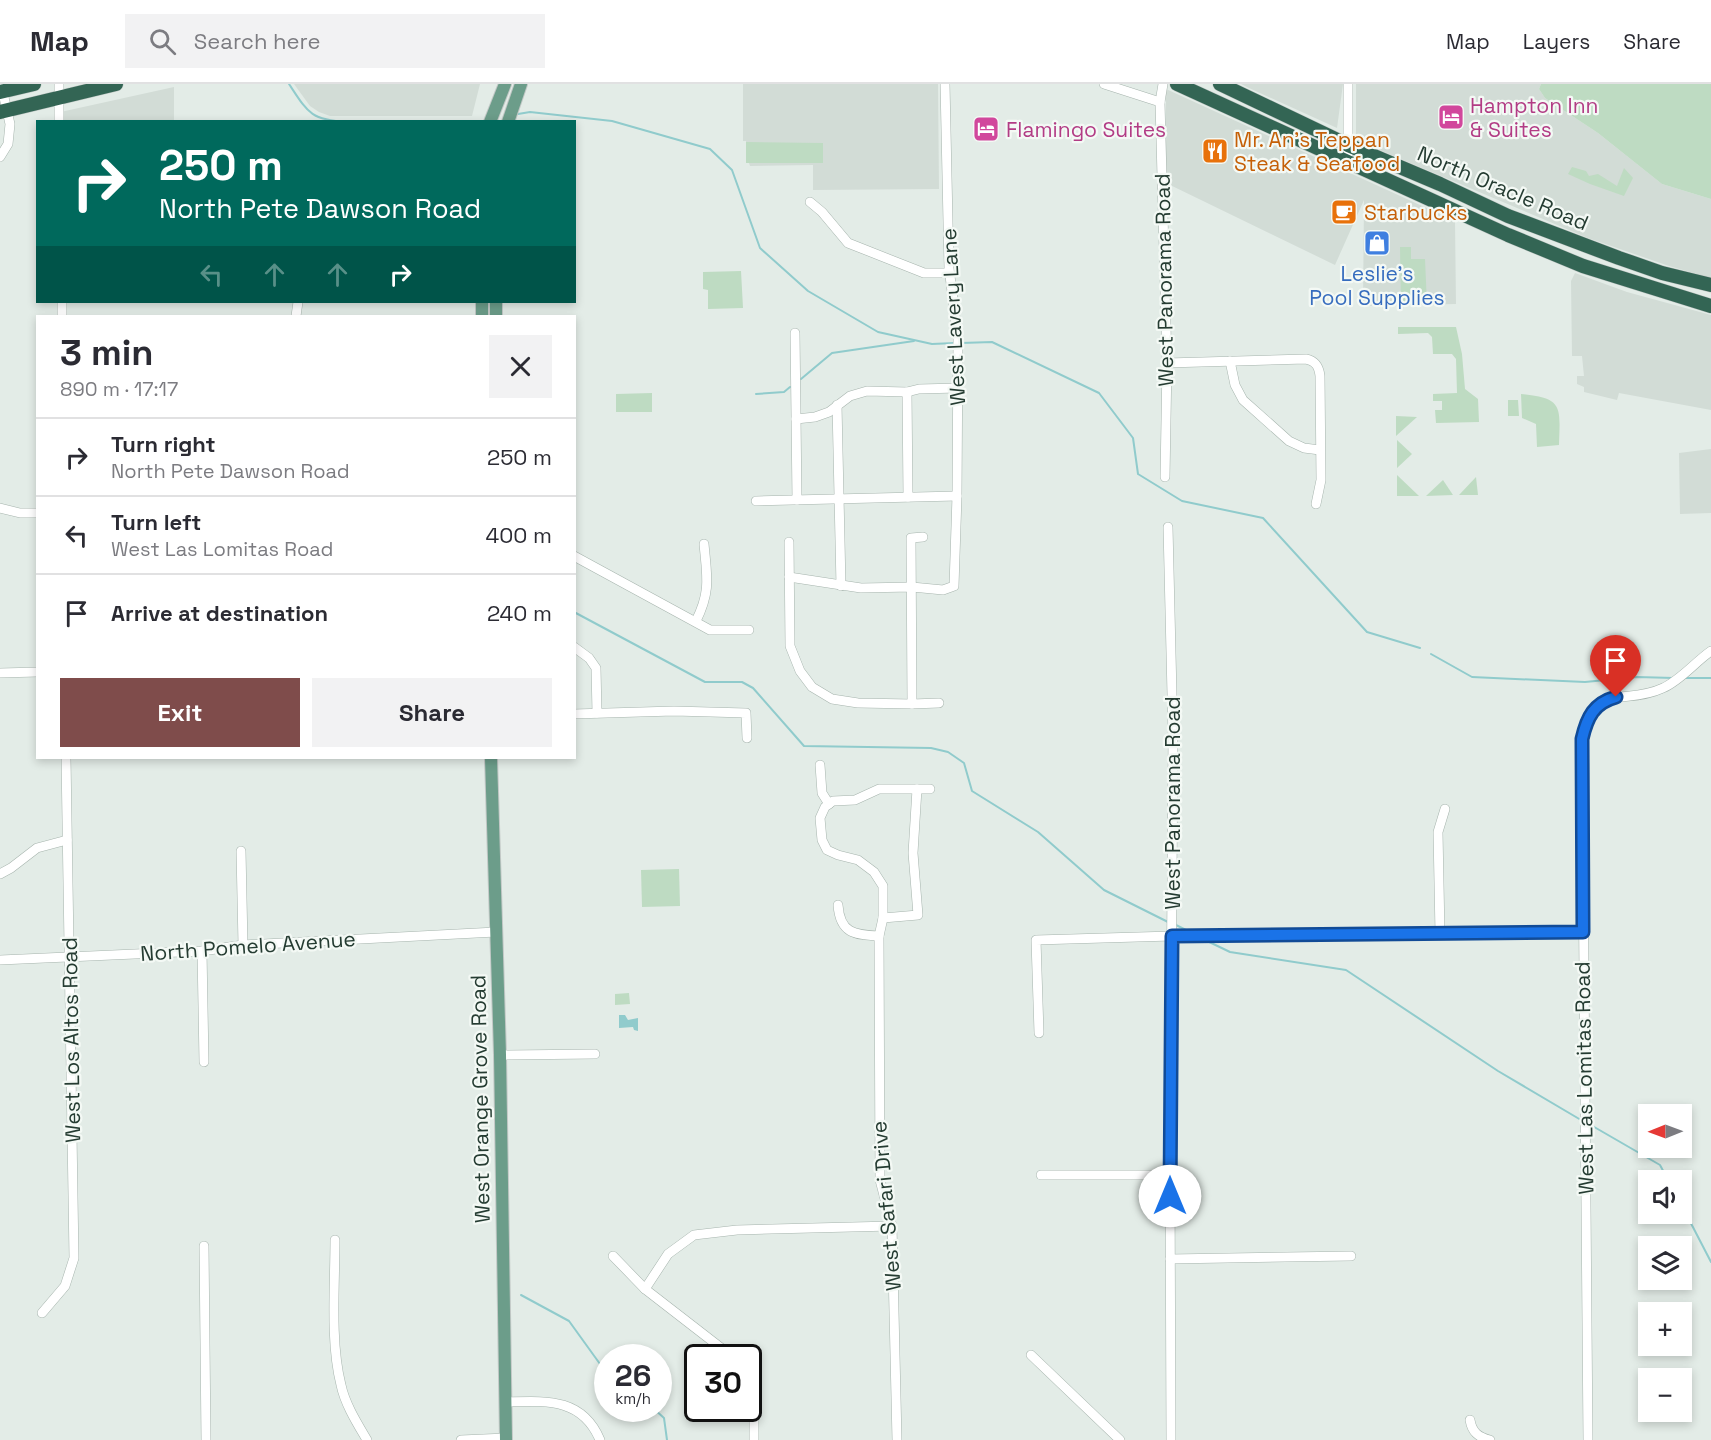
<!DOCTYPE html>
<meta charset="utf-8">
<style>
:root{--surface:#fff;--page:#f2f2f3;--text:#2b2b33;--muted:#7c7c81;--line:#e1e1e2;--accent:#7f4c4b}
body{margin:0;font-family:"Space Grotesk",sans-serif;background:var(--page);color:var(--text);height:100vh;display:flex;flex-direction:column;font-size:22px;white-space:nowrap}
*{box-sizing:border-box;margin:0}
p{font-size:20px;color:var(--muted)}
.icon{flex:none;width:33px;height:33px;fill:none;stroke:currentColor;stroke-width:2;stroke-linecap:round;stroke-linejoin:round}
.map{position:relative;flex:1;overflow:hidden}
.details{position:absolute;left:36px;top:231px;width:540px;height:444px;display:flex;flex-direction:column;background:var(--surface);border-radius:0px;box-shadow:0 3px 9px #0003}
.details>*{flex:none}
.hud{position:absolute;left:36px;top:36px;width:540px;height:183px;border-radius:0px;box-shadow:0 3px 9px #0003;background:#00695c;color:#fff;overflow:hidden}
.needle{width:39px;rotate:269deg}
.fabs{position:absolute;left:1638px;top:1020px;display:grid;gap:12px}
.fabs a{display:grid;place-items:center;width:54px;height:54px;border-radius:0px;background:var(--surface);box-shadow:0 3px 9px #0003;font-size:30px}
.speed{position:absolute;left:594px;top:1260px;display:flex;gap:12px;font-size:30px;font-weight:700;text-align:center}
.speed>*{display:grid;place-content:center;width:78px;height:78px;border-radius:50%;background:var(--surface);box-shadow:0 3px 9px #0003;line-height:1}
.speed small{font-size:15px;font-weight:400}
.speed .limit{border:3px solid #111;border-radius:9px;background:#fff;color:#111}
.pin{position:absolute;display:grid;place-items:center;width:51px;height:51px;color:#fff;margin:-62px -26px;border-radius:50% 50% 50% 0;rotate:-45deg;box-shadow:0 0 6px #0007}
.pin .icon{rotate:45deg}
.me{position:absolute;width:66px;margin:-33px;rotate:0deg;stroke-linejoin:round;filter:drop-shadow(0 0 4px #0008)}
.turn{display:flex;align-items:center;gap:21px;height:126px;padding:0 24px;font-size:27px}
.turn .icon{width:78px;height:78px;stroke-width:2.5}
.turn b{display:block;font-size:42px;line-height:51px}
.lanes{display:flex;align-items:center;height:57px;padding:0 24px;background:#0003;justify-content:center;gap:30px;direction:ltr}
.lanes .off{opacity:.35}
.round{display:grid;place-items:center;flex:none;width:63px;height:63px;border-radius:0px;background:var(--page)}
.overview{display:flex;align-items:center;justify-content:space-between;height:102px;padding:0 24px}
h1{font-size:36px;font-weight:700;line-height:45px}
.primary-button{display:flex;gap:12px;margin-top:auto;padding:12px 24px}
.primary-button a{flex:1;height:69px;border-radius:0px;background:var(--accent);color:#fff;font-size:24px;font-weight:700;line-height:69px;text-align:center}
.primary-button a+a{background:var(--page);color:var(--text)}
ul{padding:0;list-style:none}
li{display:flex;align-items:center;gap:18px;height:78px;padding:0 24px;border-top:2px solid var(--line)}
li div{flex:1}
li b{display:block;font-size:22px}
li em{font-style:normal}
header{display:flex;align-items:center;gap:36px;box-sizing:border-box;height:84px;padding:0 30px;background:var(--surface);border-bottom:2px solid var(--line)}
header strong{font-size:28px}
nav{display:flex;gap:33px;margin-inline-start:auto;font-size:21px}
.search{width:420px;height:54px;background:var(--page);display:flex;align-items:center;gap:15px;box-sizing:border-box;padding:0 21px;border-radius:0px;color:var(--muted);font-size:22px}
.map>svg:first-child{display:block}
.built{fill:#d2dcd6}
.green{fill:#bedbc2}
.water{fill:#90cbcc}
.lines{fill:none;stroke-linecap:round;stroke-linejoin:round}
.stream{stroke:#90cbcc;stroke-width:2}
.minor-casing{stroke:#a6b4ad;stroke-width:10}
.major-casing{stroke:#c2c8c6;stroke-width:14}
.highway-casing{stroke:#c2c8c6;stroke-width:15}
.minor{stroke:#fff;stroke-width:9}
.major{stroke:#6c9d8a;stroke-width:12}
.highway{stroke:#336554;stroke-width:14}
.route-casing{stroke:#114b97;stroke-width:15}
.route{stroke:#1a73e8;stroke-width:10}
.labels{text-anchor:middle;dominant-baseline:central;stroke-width:4.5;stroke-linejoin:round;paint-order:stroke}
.hotel-label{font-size:21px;fill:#b23c85;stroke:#f4f9f5;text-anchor:start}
.food-label{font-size:21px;fill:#c56008;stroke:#f4f9f5;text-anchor:start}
.street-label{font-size:21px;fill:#253c32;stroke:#f4f9f5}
.shop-label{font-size:21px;fill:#366cbe;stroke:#f4f9f5}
</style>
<header>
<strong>Map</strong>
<div class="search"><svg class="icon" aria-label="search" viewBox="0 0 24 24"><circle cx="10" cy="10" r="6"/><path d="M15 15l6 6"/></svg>Search here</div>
<nav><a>Map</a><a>Layers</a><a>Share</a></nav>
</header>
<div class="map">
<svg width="1711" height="1356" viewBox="0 0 1711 1356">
<rect width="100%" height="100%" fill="#e3ece7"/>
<g class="built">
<path d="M 294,0 L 480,0 L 472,32 L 330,32 L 319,28 L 310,22 Z"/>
<path d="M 743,0 L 938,0 L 939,105 L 813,106 L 813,81 L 750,82 L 749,79 L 746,79 L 746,57 L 743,57 Z"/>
<path d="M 1241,0 L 1343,0 L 1337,44 L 1249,4 Z"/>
<path d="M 1356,0 L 1541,0 L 1539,5 L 1545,14 L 1598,49 L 1662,100 L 1711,115 L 1711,194 L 1669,182 L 1588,154 L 1356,56 Z"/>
<path d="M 174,3 L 174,37 L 56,37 L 56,29 Z"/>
<path d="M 1166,5 L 1455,137 L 1456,220 L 1363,222 L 1364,116 L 1335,181 L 1166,99 Z"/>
<path d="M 1575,189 L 1627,208 L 1711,231 L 1711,326 L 1619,309 L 1617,316 L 1584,308 L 1584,303 L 1577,300 L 1577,292 L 1584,292 L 1582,272 L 1572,272 L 1571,197 Z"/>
<path d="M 1711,365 L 1711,429 L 1680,430 L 1679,369 Z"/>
</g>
<g class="green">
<path d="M 1541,0 L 1711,0 L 1711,115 L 1662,100 L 1598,49 L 1545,14 L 1539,5 Z"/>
<path d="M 746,58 L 823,59 L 823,79 L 746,79 Z"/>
<path d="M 1572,83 L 1586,87 L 1589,92 L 1598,90 L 1617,102 L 1624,84 L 1633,94 L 1624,112 L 1590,100 L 1568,90 Z"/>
<path d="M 1400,163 L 1411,163 L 1411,175 L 1425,175 L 1427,221 L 1401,221 Z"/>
<path d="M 741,187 L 743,224 L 708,225 L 708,206 L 703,205 L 703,188 Z"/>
<path d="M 1398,243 L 1456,243 L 1462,270 L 1465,305 L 1478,315 L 1479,338 L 1436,339 L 1435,326 L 1442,326 L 1442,317 L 1433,317 L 1433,310 L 1457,309 L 1456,275 L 1452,270 L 1433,270 L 1432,253 L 1428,249 L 1398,250 Z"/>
<path d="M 652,309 L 652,328 L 616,328 L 616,310 Z"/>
<path d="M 1521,310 C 1564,314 1560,323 1559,361 L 1537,363 L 1536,340 L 1522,334 Z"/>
<path d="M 1508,316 L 1518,316 L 1519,332 L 1508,332 Z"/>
<path d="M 1396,332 L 1417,333 L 1396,352 Z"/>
<path d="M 1397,356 L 1412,370 L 1397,384 Z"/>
<path d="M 1397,391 L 1419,412 L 1397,412 Z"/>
<path d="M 1476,393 L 1478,411 L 1459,411 Z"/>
<path d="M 1443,396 L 1453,411 L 1426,412 Z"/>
<path d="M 679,785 L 680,822 L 642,823 L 641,786 Z"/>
<path d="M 629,909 L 630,920 L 615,921 L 615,910 Z"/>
</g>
<path class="water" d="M 619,931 L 625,931 L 628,936 L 638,934 L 638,947 L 634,946 L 633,943 L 619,944 Z"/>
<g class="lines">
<g class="stream">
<path d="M 289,0 C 308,29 311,36 347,38"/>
<path d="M 518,30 L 530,28 L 612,37 L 710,65 L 732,86 L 760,164 L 808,207 L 878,248 L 932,260 L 955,259"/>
<path d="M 961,259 L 992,258 L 1099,309 L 1133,354 L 1138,390 L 1182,417 L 1263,434 L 1367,548 L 1420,564"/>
<path d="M 801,295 L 832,269 L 914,257"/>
<path d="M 756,310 L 784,308 L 790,303"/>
<path d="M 574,528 L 705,598 L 742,598 L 753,604 L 804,662 L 931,664 L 948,668 L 964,679 L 972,707 L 1038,748 L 1104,806 L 1168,838"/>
<path d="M 1431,570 L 1472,593 L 1585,598 L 1637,593 L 1674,594"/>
<path d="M 1685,594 L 1711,594"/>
<path d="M 1174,840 L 1190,848"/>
<path d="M 1203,855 L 1230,868 L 1346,886 L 1498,987 L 1581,1036"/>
<path d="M 1589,1040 L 1660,1081 L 1668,1096"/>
<path d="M 1682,1122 L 1711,1178"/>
<path d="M 521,1211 L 569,1237 L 600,1280 L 608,1286"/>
<path d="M 653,1324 L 664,1334 L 667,1356"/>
</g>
<defs>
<g id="minor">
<path d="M 59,0 L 59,38"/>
<path d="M 1104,0 L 1160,18"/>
<path d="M 1163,0 L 1160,18 L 1167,279 L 1165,393"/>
<path d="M 0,73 L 8,60 L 10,40 L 1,0"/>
<path d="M 1348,79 L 1348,0"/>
<path d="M 810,118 L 822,128 L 848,159 L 924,189 L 949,189"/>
<path d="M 62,218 L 62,232"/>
<path d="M 296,232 L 298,218"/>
<path d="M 795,249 L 797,416"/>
<path d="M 1230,277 L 1235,301 L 1243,316 L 1289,357 L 1304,364 L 1320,366"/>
<path d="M 1167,279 L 1306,275 C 1316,277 1319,283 1320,292 L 1321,396 L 1316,420"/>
<path d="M 907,308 L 908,413"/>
<path d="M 837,321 L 841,502"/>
<path d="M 796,335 L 815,333 L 829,328 L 850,312 L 867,307 L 907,308 L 919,305 L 958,304"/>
<path d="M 756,417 L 957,412"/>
<path d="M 0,424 L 20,429 L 38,429"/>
<path d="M 1168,443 L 1173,653 L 1170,1091 L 1171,1356"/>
<path d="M 789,458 L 790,562 L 800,587 L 812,603 L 832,615 L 858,619 L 912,620 L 939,619"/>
<path d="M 574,472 L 710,546 L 749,546"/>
<path d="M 789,493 L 861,504 L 912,503 L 943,506 L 954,502 L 957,412 L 958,255 L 949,184 L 945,0"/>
<path d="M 696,537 C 711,507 707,493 704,460"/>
<path d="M 574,563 L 589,574 L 596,584 L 597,629"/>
<path d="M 0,589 L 38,588"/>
<path d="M 912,620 L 911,454 L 923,453"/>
<path d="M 574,630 L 674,627 L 746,629 L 747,654"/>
<path d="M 820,681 L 822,709 L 829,720"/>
<path d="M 241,767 L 243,861"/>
<path d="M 0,790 L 11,784 L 37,764 L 67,756"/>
<path d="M 838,821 C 840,849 854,851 879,852"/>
<path d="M 883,834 L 918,831 L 913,769 L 917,705"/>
<path d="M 1440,850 L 1438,748 L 1445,725"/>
<path d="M 202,867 L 204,978"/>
<path d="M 0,876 L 202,867 L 243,861 L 496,848"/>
<path d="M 1039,949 L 1036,856 L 1172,852 L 1583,848"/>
<path d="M 500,971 L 595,970"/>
<path d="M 1041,1091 L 1170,1091"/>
<path d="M 335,1156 C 335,1201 330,1258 341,1301 C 345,1320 357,1339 367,1356"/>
<path d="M 204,1162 L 206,1356"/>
<path d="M 613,1172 L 645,1205 L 725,1267 L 731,1274"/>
<path d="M 1170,1175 L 1351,1172"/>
<path d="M 645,1205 L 668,1170 L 694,1151 L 737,1146 L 892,1142"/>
<path d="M 42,1229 L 65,1202 L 74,1174 L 66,674"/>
<path d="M 1031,1271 L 1120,1356"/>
<path d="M 748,1299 L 754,1336 L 754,1356"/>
<path d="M 506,1318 C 545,1317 582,1313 600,1356"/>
<path d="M 1470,1336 C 1472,1348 1478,1353 1490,1356"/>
<path d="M 461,1356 L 506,1354"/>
<path d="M 897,1356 L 892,1142 L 880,1096 L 879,852 L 883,834 L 883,802 L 874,788 L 858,776 L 838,771 L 827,766 L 822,756 L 820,734 L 825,723 L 833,717 L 855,716 L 879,705 L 930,705"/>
<path d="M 1588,1356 L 1582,655 C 1594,597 1625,622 1663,604 C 1681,596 1695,578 1711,567"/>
</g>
<g id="major">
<path d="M 490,38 L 505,0"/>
<path d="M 508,38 L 521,0"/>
<path d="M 482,218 L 482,232"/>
<path d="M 496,218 L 496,232"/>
<path d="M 491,674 L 500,971 L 506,1356"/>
</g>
<g id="highway">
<path d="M 1177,0 L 1508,151 L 1583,182 L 1711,222"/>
<path d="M 1220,0 L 1348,61 L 1440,100 L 1508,132 L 1619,174 L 1662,189 L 1711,201"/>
<path d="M 0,8 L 34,0"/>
<path d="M 0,28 L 116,0"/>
</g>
</defs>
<use href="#minor" class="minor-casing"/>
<use href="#major" class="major-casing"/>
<use href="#highway" class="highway-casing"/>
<use href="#minor" class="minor"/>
<use href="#major" class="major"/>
<use href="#highway" class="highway"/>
</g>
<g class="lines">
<defs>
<path id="route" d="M 1170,1112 L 1172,852 L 1583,848 L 1582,655 C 1587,633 1594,619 1616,613"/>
</defs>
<use href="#route" class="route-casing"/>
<use href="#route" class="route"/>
</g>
<defs>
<symbol id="hotel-square" viewBox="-11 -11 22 22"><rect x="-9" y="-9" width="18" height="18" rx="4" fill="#d1479c" stroke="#f4f9f5"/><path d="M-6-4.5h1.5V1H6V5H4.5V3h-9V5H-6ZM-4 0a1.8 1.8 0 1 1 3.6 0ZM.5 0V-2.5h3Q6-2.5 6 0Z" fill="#fff"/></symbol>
<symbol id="restaurant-square" viewBox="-11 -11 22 22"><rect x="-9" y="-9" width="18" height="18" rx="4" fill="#e8710a" stroke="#f4f9f5"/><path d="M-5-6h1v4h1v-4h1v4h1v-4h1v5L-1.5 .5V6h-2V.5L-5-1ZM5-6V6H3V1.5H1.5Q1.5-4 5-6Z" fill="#fff"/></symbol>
<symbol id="cafe-square" viewBox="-11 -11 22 22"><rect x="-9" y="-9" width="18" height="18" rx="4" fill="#e8710a" stroke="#f4f9f5"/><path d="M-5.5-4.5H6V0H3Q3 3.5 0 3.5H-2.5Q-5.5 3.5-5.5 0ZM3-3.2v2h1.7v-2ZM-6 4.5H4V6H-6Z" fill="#fff"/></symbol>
<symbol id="shop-square" viewBox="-11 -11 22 22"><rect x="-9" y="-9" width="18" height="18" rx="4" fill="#3f7fe0" stroke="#f4f9f5"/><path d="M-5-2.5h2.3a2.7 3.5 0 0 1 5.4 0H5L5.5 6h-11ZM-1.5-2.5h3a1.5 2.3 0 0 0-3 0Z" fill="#fff"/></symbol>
</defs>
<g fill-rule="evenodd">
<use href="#hotel-square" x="1436" y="18" width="30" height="30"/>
<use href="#hotel-square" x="971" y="30" width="30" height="30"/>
<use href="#restaurant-square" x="1200" y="52" width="30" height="30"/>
<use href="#cafe-square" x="1329" y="113" width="30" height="30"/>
<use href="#shop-square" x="1362" y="144" width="30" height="30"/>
</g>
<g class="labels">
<g class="hotel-label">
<text x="1470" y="21">Hampton Inn<tspan x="1470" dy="24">&amp; Suites</tspan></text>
<text x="1006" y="45">Flamingo Suites</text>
</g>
<g class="food-label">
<text x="1234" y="55">Mr. An's Teppan<tspan x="1234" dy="24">Steak &amp; Seafood</tspan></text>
<text x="1364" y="128">Starbucks</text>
</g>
<g class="street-label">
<text transform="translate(1503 104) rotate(23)">North Oracle Road</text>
<text transform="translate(1164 196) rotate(-91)">West Panorama Road</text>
<text transform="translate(953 233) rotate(-93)">West Lavery Lane</text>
<text transform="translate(1172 719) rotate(-90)">West Panorama Road</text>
<text transform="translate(248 862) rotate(-4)">North Pomelo Avenue</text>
<text transform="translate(71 956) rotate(-91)">West Los Altos Road</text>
<text transform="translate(1584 994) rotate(-91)">West Las Lomitas Road</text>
<text transform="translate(480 1015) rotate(-91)">West Orange Grove Road</text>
<text transform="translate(886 1122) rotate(-95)">West Safari Drive</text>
</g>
<g class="shop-label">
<text x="1377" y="189">Leslie's<tspan x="1377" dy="24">Pool Supplies</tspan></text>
</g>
</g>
</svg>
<div class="fabs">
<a><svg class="needle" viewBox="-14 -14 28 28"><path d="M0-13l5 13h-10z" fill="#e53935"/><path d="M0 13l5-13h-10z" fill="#7c7c81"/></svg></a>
<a><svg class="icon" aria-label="sound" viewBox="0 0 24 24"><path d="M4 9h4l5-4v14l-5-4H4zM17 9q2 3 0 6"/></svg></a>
<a><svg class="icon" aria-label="layers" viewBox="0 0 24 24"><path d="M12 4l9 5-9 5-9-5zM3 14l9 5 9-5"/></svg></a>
<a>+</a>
<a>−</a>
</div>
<div class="speed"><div>26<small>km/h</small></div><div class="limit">30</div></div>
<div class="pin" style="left:1616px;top:613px;background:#d93025"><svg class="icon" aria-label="arrive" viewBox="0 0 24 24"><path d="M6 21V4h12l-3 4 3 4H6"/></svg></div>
<svg class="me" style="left:1170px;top:1112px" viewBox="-20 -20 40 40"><circle r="19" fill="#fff"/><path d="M0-13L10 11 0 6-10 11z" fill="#1a73e8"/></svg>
<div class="hud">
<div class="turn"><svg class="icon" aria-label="right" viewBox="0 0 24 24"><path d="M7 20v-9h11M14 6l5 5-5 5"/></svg><div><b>250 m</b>North Pete Dawson Road</div></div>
<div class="lanes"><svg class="icon off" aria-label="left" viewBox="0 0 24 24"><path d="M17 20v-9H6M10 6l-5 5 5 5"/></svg><svg class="icon off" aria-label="ahead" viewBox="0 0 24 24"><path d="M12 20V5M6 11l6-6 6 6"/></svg><svg class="icon off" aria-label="ahead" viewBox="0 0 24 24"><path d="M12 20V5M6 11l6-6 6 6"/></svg><svg class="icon" aria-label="right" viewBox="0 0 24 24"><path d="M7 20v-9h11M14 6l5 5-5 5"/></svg></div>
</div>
<section class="details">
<div class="overview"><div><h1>3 min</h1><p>890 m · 17:17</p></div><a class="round"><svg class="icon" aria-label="close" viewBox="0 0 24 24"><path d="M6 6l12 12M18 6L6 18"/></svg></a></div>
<ul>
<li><svg class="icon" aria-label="right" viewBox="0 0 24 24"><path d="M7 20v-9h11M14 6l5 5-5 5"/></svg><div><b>Turn right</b><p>North Pete Dawson Road</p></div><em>250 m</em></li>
<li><svg class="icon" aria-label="left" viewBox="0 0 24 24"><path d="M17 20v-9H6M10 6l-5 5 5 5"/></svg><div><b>Turn left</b><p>West Las Lomitas Road</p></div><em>400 m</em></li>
<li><svg class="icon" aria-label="arrive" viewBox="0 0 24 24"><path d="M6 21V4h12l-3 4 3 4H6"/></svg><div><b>Arrive at destination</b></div><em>240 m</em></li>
</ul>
<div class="primary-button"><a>Exit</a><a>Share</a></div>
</section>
</div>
